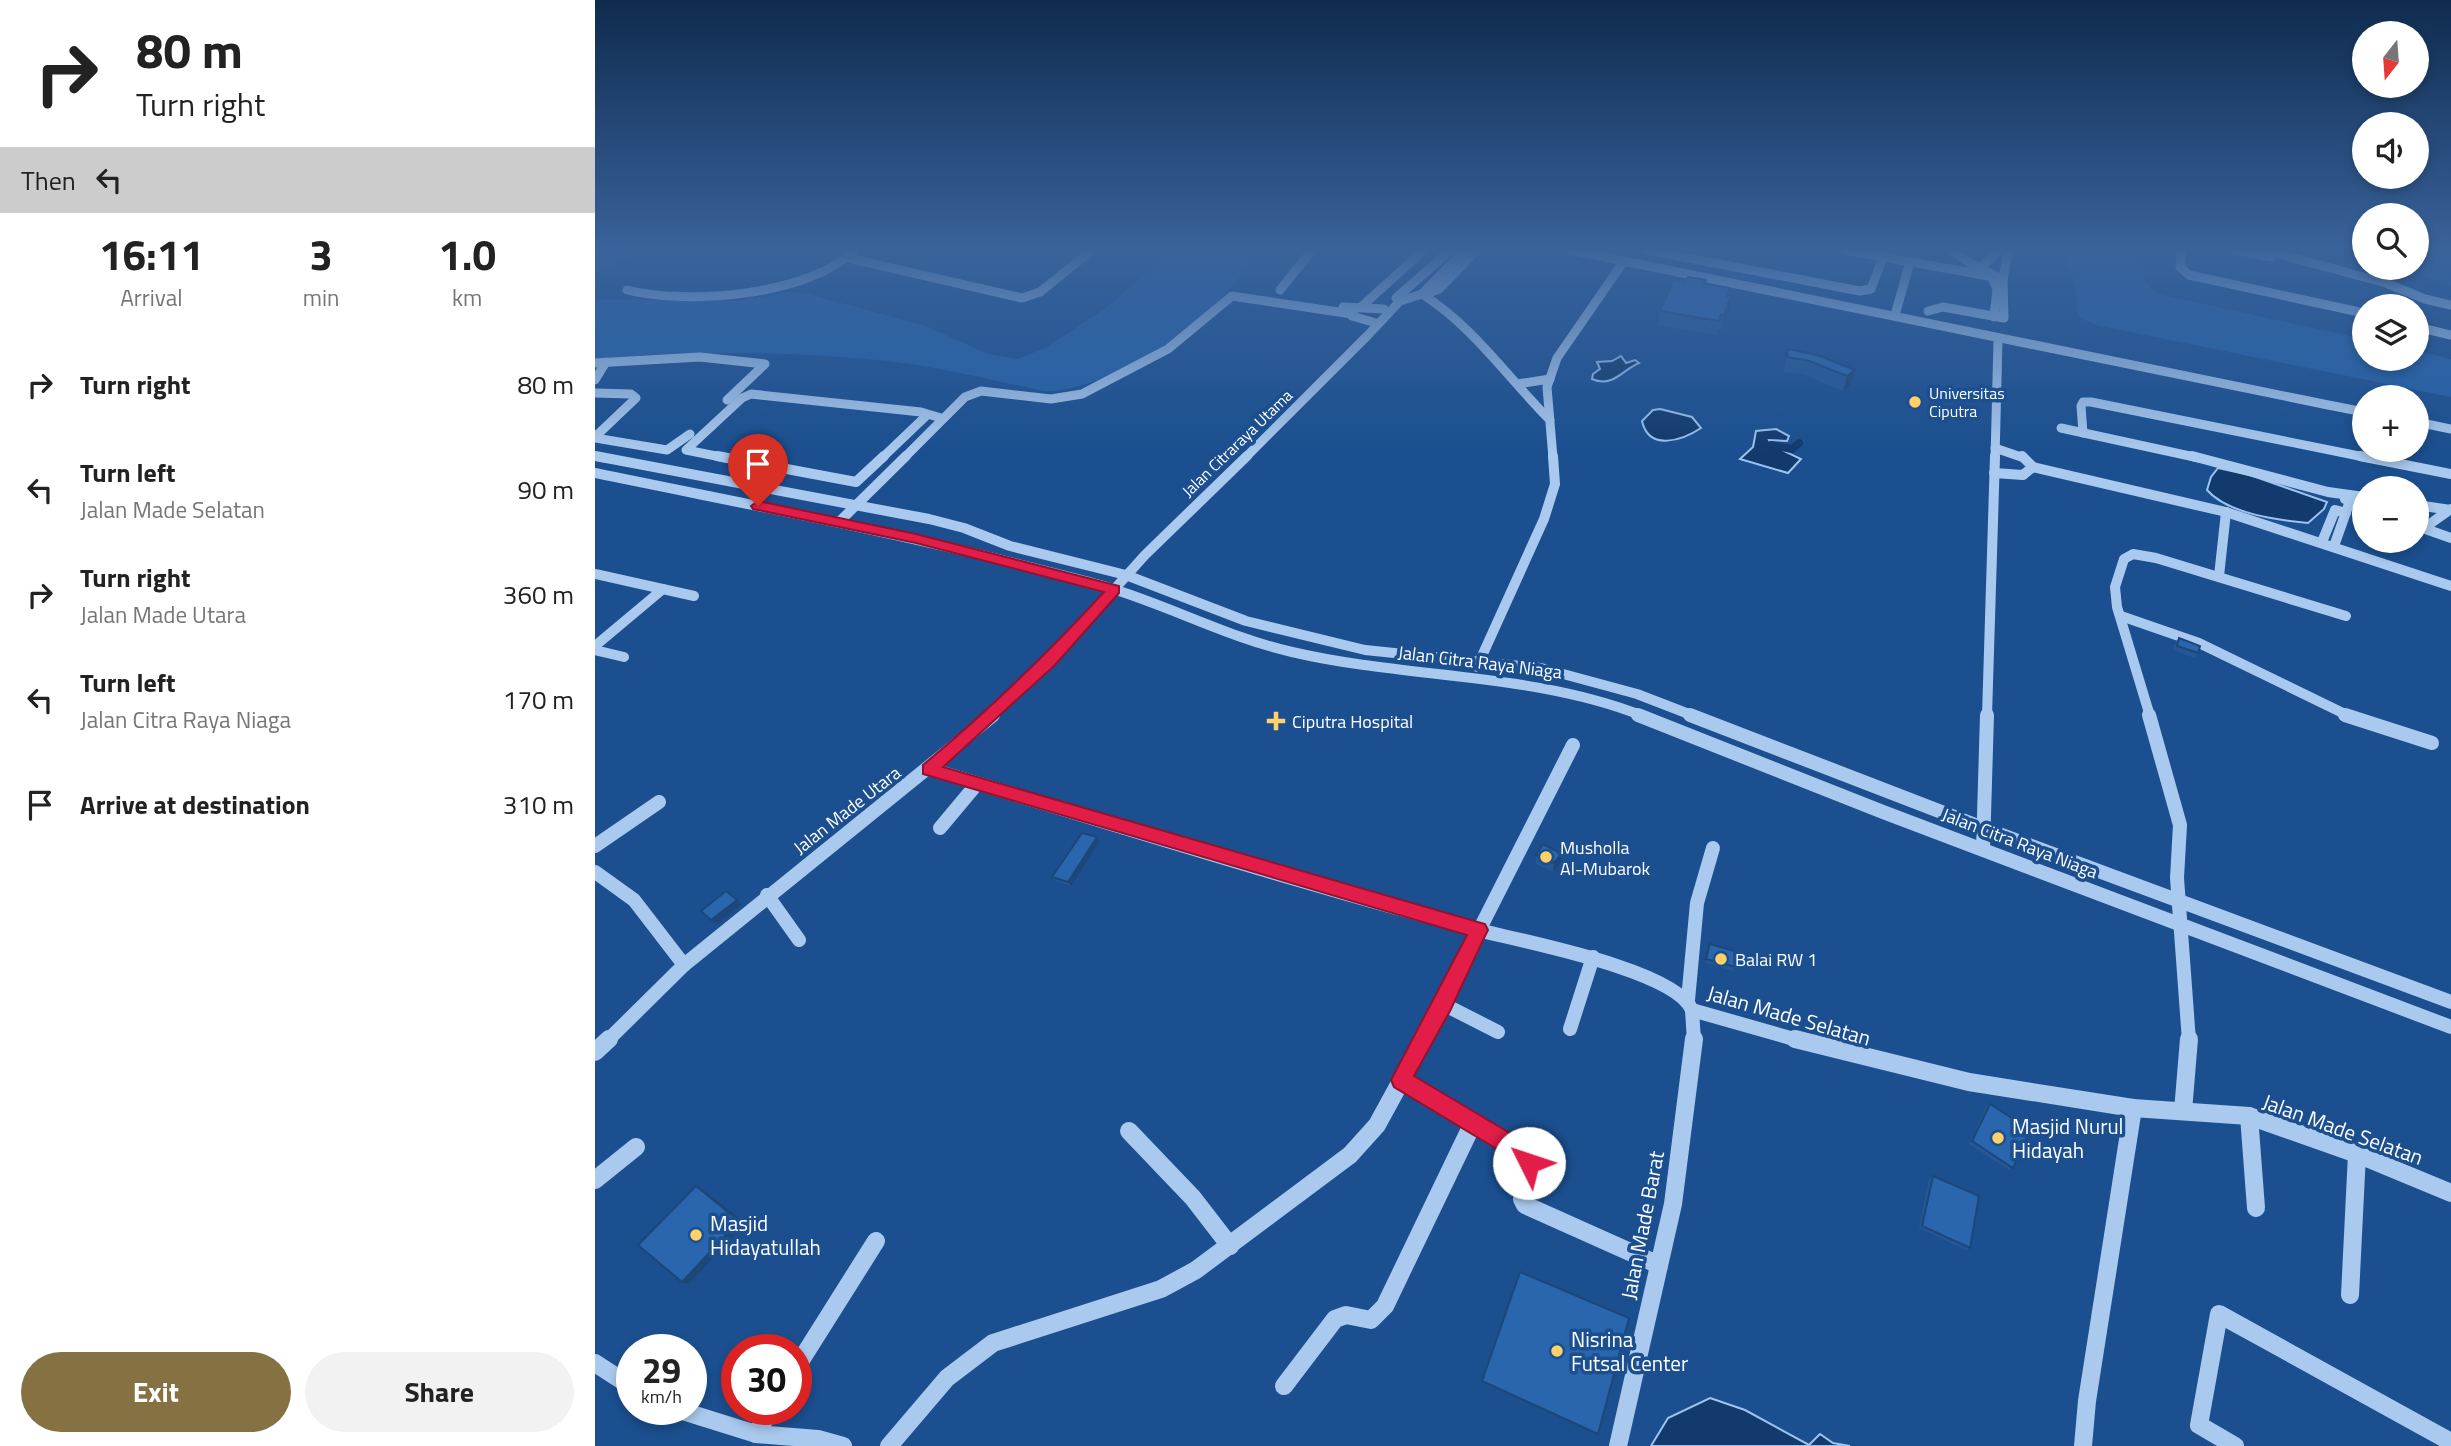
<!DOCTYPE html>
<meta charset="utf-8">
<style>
:root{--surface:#fff;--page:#f2f2f2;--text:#222;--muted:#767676;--accent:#857141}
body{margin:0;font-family:"Titillium Web",sans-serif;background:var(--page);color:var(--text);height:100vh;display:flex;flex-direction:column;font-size:26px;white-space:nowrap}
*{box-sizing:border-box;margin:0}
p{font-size:23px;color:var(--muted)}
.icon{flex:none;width:38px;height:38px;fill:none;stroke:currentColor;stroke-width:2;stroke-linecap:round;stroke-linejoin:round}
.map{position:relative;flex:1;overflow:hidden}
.side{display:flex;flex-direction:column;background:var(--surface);width:595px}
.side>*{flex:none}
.banner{background:#fff;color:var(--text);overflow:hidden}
.needle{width:46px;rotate:197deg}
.buttons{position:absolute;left:1757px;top:21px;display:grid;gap:14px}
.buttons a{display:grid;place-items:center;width:77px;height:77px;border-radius:50%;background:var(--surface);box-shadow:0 4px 10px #0003;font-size:35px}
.speed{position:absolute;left:21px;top:1334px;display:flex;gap:14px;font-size:35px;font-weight:700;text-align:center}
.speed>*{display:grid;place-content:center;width:91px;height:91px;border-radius:50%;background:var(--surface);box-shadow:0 4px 10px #0003;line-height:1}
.speed small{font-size:18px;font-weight:400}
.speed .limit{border:10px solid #d22;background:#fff;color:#111}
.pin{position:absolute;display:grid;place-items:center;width:60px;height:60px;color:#fff;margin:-72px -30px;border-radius:50% 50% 50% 0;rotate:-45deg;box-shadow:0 0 7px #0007}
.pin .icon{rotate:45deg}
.me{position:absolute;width:77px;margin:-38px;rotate:311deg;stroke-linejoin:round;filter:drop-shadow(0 0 5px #0008)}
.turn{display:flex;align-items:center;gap:24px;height:147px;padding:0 21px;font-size:32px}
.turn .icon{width:91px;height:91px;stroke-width:2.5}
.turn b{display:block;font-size:49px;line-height:60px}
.then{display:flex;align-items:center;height:66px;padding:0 21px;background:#0003;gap:14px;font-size:26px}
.eta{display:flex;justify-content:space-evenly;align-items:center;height:119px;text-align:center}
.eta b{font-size:42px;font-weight:700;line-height:49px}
.primary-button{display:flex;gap:14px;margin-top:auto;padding:14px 21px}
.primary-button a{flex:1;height:80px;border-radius:42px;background:var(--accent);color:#fff;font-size:28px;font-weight:700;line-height:80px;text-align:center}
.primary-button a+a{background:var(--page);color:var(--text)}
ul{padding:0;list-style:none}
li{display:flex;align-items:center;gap:21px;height:105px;padding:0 21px}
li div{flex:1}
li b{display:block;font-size:26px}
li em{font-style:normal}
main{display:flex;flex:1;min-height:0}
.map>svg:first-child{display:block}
.green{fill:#2461a8}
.water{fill:#123a6d;stroke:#9cc4f0;stroke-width:2}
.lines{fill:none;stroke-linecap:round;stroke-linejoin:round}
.canal{stroke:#123a6d;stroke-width:8}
.minor-far3{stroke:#a9c9ee;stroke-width:9}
.minor-far2{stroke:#a9c9ee;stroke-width:10}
.minor-far1{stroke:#a9c9ee;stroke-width:14}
.minor{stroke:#a9c9ee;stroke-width:18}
.wall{fill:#245895}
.shaded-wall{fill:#1d4779}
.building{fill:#2a66ad;stroke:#1d4779;stroke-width:2}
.route{fill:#e11d48;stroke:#92132f;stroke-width:2}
.poi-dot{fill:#ffd166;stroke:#1b4f8f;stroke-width:2.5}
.labels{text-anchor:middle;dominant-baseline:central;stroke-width:7;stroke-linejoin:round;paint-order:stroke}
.far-poi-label{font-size:16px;fill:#fff;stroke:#1b4f8f;text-anchor:start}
.far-street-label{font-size:16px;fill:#fff;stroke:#1b4f8f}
.street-label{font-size:18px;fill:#fff;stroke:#1b4f8f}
.poi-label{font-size:18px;fill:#fff;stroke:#1b4f8f;text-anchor:start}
.near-street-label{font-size:21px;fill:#fff;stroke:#1b4f8f}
.near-poi-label{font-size:21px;fill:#fff;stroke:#1b4f8f;text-anchor:start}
</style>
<main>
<section class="side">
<div class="banner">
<div class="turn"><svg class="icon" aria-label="right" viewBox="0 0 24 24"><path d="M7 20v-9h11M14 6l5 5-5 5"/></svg><div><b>80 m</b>Turn right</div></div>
<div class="then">Then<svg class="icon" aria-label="left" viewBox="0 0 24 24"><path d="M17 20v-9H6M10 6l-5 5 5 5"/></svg></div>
</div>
<div class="eta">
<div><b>16:11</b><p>Arrival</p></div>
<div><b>3</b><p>min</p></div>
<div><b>1.0</b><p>km</p></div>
</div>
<ul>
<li><svg class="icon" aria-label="right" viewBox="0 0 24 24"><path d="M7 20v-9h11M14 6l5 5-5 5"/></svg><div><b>Turn right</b></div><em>80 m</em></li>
<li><svg class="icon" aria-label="left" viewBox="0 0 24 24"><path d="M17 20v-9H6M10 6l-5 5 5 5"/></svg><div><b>Turn left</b><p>Jalan Made Selatan</p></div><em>90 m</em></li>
<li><svg class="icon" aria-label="right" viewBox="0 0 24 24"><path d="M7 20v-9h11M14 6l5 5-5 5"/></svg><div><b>Turn right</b><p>Jalan Made Utara</p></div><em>360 m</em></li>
<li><svg class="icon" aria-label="left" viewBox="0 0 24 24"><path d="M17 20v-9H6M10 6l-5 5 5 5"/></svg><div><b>Turn left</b><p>Jalan Citra Raya Niaga</p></div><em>170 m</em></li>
<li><svg class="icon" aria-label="arrive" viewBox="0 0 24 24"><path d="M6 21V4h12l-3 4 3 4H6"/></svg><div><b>Arrive at destination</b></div><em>310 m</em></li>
</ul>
<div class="primary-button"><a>Exit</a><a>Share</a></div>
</section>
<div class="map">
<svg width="1856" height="1446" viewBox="0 0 1856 1446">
<rect width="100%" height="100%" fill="#1b4f8f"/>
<g class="green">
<path d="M 0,250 L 186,250 L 121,256 L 36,257 L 0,272 Z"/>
<path d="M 578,250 L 665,250 C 648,272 629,298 608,316 C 574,348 495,394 448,391 C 397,380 344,367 292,361 C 195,350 97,352 0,359 L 0,299 L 140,301 L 198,292 L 213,294 L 331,326 L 393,354 L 422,359 L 450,348 L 511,308 Z"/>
<path d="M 1467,250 L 1544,250 L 1550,282 L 1562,294 L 1769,339 L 1769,359 L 1822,359 L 1822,351 L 1856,359 L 1856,397 L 1501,325 L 1485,317 L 1482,312 L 1481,286 Z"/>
<path d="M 1822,250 L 1856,252 L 1856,285 L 1802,268 L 1822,268 Z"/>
</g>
<g class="water">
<path d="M 1026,356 L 1031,363 L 1040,360 L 1044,363 C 1027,370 1018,388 997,379 L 998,374 L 1005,369 L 1002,362 L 1017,361 Z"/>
<path d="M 1065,409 L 1097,417 L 1106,428 C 1088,440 1054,452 1047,421 L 1058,410 Z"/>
<path d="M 1181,429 L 1194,436 L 1192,441 L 1174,440 L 1176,445 L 1206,459 L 1193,473 L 1145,459 L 1158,447 L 1161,431 Z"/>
<path d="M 1623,468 L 1655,475 L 1732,502 L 1729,509 L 1713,523 C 1683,520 1633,514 1612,490 L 1616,477 Z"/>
<path d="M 1115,1398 L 1150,1410 L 1214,1445 L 1225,1434 L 1238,1443 L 1255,1446 L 1056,1446 L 1073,1418 Z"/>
</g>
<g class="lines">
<path class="canal" d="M 1176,445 L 1197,449 L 1204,443"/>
<g class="minor-far3">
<path d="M 975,250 C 1240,303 1504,360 1769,412"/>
<path d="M 1052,250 L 1265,291 L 1276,289 L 1288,257"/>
<path d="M 1250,250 L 1394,276"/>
<path d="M 1356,250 L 1384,269"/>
<path d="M 1587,250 L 1585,267 L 1594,275 L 1769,313"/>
<path d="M 1639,250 L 1677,257"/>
<path d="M 1670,250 L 1791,283 L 1830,299 L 1856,305"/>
<path d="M 253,258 L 427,298 L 445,292 L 497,250"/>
<path d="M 1385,269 L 1404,250"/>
<path d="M 1398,280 L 1402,289 L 1399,317"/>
<path d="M 1408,280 L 1413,250"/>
<path d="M 32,290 C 93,305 213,296 260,250"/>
<path d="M 685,290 L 717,250"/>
<path d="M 836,292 L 844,289 L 882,250"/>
<path d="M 827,294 C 879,327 912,377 955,420"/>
<path d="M 801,298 L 856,250"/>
<path d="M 748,307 L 789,309"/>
<path d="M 766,307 L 829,250"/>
<path d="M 759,309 L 757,316 L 781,323"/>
<path d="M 1333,311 L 1348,307 L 1409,318 L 1408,280 L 1380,265"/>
<path d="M 1300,315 L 1315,262"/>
<path d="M 1822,327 L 1856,335"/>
<path d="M 0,363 L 105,357 L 170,364 L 132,400"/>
<path d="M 0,380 L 11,362"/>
<path d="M 922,384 L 955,379"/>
<path d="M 0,393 L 36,394 L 41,398 L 0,437"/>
<path d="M 1822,422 L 1856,429"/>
<path d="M 1466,428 L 1604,458"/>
<path d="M 1488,433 L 1486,406 L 1488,402 L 1496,402 L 1774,458"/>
<path d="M 0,438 L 72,450 L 95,434"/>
<path d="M 1400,448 L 1429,458"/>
<path d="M 0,456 L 8,458"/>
<path d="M 131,458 L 91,450 L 147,398 L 156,394 L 326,412 L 346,418"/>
<path d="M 287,458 L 331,416"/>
<path d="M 309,458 L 370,397 L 386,391 L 456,399 L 487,394 L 573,349 L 637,296 L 757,314"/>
<path d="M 650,458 L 773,335 L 805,301 L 827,294 L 870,250"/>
<path d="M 958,458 L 952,387 L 962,358 L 1029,261"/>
<path d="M 1400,458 L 1403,340"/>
</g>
<g class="minor-far2">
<path d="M 0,456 L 334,519 L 369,528 L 415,546 L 531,575 L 651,621 L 770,650 L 946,668 L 1042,694 L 1099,716"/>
<path d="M 122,456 L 261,482 L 289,456"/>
<path d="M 1597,456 L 1733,492 L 1769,497"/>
<path d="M 1765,456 L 1856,474"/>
<path d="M 1438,467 L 1631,512 L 1856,586"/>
<path d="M 0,473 C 140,502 280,528 419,563 C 452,572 486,579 518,589 C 579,608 635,638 697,652 C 813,679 936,672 1048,716"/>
<path d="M 1399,473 L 1428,475 L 1438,467 L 1427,456"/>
<path d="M 1750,499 L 1769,507"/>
<path d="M 1822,505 L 1856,510"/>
<path d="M 244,522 L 311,456"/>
<path d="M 1822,526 L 1856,538"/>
<path d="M 1829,528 L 1856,509"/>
<path d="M 1727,542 L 1740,510 L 1751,513"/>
<path d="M 1739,546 L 1755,501"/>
<path d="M 0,574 L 99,596"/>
<path d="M 1624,576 L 1631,512"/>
<path d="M 1526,616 L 1604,643 L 1754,716"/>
<path d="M 0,646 L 68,589"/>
<path d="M 0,650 L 29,657"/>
<path d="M 882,667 L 949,519 L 960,484 L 958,456"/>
<path d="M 396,716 L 455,661 L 550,555 L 652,456"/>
<path d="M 1392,716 L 1400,456"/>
<path d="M 1555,716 L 1522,607 L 1520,587 L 1529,559 L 1538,554 L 1561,558 L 1751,616"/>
</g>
<g class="minor-far1">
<path d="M 1043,715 L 1288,812 L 1856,1027"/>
<path d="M 1095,715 L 1388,828 L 1856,1002"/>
<path d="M 1554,715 L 1585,825 L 1582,878 L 1594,1041"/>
<path d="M 1750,715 L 1837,743"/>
<path d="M 334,769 C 517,823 699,882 883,930 C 926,941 1081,970 1097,1010 L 1206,1041"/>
<path d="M 345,828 L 381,785"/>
<path d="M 0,846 L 64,802"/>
<path d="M 1388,849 L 1392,715"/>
<path d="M 0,872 L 39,900 L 89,965"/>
<path d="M 172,895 L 204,940"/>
<path d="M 1093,1000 L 1102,903 L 1118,848"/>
<path d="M 848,1004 L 903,1032"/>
<path d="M 1097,1010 L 1099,1041"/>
<path d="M 975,1029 L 998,957"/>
<path d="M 12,1041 L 89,965 L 398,715"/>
<path d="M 828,1041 L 978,745"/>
</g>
<g class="minor">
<path d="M 1200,1039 L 1374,1082 L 1538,1108 L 1654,1116 L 1762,1154 L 1856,1193"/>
<path d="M 0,1052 L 14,1039"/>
<path d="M 806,1080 L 933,1158 L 927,1199 L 930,1205 L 1064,1265"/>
<path d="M 1588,1111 L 1594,1039"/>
<path d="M 1654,1116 L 1661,1208"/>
<path d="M 534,1131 L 598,1198 L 635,1246"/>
<path d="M 0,1180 L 41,1147"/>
<path d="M 1755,1295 L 1762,1154"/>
<path d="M 0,1363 L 37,1387"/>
<path d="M 201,1368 L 281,1241"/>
<path d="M 689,1386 L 740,1319 L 751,1315 L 776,1320 L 790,1306 L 878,1123"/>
<path d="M 81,1409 L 161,1434 L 223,1439 L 248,1446"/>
<path d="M 161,1434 L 176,1409"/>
<path d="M 294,1446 L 352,1378 L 398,1343 L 566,1289 L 601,1270 L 755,1155 L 782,1125 L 829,1039"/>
<path d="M 1023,1446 L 1078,1204 L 1099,1039"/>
<path d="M 1488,1446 L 1492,1401 L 1538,1108"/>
<path d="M 1640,1446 L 1604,1425 L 1624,1314 L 1856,1442"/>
</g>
</g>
<g class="wall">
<path d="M 1111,280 L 1110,284 L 1136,296 L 1134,311 L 1127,330 L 1123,329 L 1121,335 L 1063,325 L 1065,311 Z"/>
<path d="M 1193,349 L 1260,370 L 1256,385 L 1248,391 L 1210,375 L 1188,372 Z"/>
<path d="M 1584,638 L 1603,653 L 1599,658 L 1578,650 L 1580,643 Z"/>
<path d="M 502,837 L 505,841 L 476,886 L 460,881 L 457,877 Z"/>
<path d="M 941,855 L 966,862 L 958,872 L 941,864 Z"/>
<path d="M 1115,944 L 1141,967 L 1139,971 L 1110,963 Z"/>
<path d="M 1395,1104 L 1418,1168 L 1414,1170 L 1374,1144 L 1391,1107 Z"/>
<path d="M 1338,1176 L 1375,1248 L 1371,1250 L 1324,1228 L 1334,1178 Z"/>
<path d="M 887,1381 L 1003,1434 L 1002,1434 L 888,1382 Z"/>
</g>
<g class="shaded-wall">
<path d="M 1136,296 L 1134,311 L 1127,330 L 1129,315 Z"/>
<path d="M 1260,370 L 1256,385 L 1248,391 L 1252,376 Z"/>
<path d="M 502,837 L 505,841 L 476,886 L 473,882 Z"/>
<path d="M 967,854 L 966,862 L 958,872 L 959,863 Z"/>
<path d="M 142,900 L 147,904 L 122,924 L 116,920 Z"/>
<path d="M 101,1186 L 107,1189 L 151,1223 L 94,1284 L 87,1282 Z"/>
</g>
<g class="building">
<path d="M 1093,277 L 1111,280 L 1109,284 L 1135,288 L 1132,296 L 1136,296 L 1129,315 L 1126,315 L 1124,321 L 1065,311 L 1078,281 L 1090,283 Z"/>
<path d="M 1193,349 L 1222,355 L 1260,370 L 1252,376 L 1214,361 L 1192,357 Z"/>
<path d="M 1584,638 L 1605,646 L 1603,653 L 1582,646 Z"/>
<path d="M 487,833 L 502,837 L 473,882 L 457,877 Z"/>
<path d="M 948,844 L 967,854 L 959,863 L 941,855 Z"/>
<path d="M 131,891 L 142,900 L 116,920 L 106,911 Z"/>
<path d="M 1115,944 L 1143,952 L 1141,967 L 1111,959 Z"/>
<path d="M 1395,1104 L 1435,1130 L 1418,1168 L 1377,1141 Z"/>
<path d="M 1338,1176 L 1384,1196 L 1375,1248 L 1327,1226 Z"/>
<path d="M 101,1186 L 144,1221 L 87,1282 L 43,1245 Z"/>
<path d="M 925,1272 L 1034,1318 L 1003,1434 L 887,1381 Z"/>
</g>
<linearGradient id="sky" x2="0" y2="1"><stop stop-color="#0f2b4f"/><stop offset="0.55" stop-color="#39639b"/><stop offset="1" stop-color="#39639b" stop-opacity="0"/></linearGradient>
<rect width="1856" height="453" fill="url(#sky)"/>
<path class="route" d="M 163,501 L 321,534 L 524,586 L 524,593 L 460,665 L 348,767 L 890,924 L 893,930 L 890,936 L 855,1011 L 819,1076 L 935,1145 L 944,1163 L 941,1170 L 934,1174 L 926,1170 L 920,1160 L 799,1087 L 796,1080 L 872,935 L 328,774 L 328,765 C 393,711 452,654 509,592 L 321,543 L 158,509 L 156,506 Z"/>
<g class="poi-dot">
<circle cx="1320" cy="402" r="7"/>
<path d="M677.5 710.5h7v7h7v7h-7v7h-7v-7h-7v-7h7z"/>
<circle cx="951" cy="857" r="7"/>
<circle cx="1126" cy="959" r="7"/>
<circle cx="1403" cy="1138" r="7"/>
<circle cx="101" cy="1235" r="7"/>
<circle cx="962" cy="1351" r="7"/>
</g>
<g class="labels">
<g class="far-poi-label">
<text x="1334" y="393">Universitas<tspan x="1334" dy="18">Ciputra</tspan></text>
</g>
<g class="far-street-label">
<text transform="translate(642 443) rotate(-44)">Jalan Citraraya Utama</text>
</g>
<g class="street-label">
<text transform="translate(885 662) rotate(7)">Jalan Citra Raya Niaga</text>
<text transform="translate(252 810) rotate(-38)">Jalan Made Utara</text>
<text transform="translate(1425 843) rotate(21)">Jalan Citra Raya Niaga</text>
</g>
<g class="poi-label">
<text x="697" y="721">Ciputra Hospital</text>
<text x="965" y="847">Musholla<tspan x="965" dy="21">Al-Mubarok</tspan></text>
<text x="1140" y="959">Balai RW 1</text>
</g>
<g class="near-street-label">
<text transform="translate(1194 1015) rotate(16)">Jalan Made Selatan</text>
<text transform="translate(1748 1129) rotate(20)">Jalan Made Selatan</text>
<text transform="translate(1047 1225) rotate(-79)">Jalan Made Barat</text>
</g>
<g class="near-poi-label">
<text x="1417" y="1126">Masjid Nurul<tspan x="1417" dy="24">Hidayah</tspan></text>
<text x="115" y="1223">Masjid<tspan x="115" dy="24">Hidayatullah</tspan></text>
<text x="976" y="1339">Nisrina<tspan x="976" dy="24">Futsal Center</tspan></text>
</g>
</g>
</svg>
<div class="buttons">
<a><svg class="needle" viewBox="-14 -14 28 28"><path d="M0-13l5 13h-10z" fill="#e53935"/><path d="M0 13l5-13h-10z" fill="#767676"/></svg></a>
<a><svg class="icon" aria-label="sound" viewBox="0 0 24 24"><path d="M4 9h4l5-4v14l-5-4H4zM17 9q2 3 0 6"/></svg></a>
<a><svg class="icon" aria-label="search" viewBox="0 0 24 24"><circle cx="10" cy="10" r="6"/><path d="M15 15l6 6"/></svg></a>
<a><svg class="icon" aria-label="layers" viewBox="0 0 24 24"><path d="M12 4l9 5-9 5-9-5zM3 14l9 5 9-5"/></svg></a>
<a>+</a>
<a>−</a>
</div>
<div class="speed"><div>29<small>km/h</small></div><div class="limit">30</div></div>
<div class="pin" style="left:163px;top:506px;background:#d93025"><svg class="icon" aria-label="arrive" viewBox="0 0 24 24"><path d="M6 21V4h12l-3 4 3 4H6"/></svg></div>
<svg class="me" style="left:934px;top:1163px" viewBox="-20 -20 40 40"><circle r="19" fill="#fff"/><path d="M0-13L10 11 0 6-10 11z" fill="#e11d48"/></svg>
</div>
</main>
